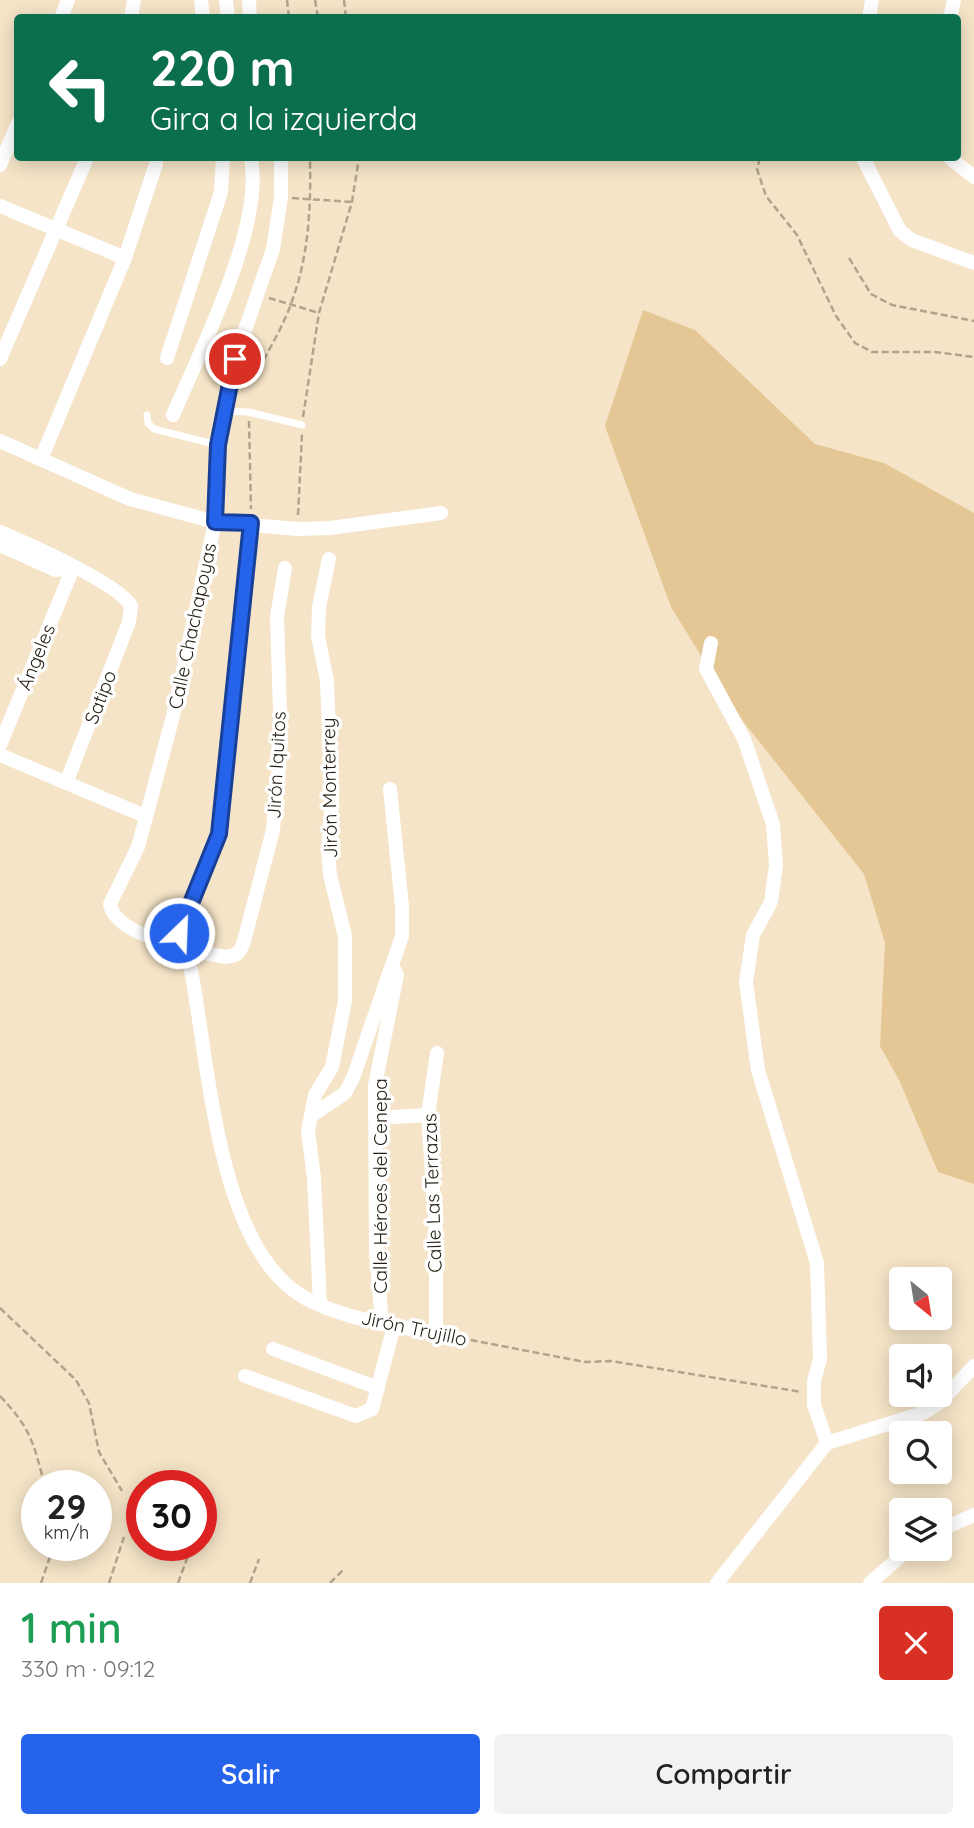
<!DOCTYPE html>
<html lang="es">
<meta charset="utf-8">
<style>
:root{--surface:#fff;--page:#f2f2f2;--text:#222;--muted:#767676;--accent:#2563eb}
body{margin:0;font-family:Quicksand,sans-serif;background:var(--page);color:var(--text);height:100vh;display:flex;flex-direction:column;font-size:26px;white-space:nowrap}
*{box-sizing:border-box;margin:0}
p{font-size:23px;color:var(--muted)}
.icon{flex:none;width:38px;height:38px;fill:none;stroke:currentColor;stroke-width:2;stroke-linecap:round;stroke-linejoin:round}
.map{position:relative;height:1583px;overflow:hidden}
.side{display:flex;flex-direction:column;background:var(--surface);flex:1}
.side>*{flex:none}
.hud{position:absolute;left:14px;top:14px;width:947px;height:147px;border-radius:7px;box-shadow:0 4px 18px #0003;background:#0b6e4f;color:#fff;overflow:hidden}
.needle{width:46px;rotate:150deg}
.fabs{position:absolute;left:889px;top:1267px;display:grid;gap:14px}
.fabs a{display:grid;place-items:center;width:63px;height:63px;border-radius:7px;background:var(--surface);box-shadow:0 4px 18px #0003;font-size:35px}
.speed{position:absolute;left:21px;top:1470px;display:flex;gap:14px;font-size:35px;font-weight:700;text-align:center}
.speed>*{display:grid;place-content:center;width:91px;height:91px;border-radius:50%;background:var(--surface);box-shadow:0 4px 18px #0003;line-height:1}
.speed small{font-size:18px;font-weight:400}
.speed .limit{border:10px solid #d22;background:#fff;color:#111}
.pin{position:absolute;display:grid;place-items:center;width:60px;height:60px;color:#fff;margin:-30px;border:4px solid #fff;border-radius:50%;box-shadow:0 2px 7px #0007}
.me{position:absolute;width:77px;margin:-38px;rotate:24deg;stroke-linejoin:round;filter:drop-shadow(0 0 5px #0008)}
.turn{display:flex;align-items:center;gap:24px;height:147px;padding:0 21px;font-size:32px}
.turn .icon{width:91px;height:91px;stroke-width:2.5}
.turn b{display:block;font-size:49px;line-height:60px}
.round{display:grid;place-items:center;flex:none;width:74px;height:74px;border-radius:7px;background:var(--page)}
.head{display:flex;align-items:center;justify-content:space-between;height:119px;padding:0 21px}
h1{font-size:42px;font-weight:600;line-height:52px;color:#1e9e55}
.action{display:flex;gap:14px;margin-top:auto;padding:14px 21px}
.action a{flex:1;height:80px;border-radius:7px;background:var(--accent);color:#fff;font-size:28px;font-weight:600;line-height:80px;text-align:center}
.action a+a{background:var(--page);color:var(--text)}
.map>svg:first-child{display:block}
.green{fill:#e4c795}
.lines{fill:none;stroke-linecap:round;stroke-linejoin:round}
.path{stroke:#b1a38c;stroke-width:2.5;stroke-dasharray:7 3.5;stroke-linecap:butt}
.service{stroke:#fff;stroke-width:7}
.minor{stroke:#fff;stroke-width:14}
.route-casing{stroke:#184099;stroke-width:18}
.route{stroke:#2563eb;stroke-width:12}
.labels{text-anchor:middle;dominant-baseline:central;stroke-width:7;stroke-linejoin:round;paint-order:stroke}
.street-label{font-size:19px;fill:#231d12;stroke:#fff}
</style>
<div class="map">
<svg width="974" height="1583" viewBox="0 0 974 1583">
<rect width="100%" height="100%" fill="#f5e4c7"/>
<path class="green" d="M 643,310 L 695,330 L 815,444 L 884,463 L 974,513 L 974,1184 L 938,1172 L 899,1080 L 880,1046 L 885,943 L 864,874 L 735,711 L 671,607 L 605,426 Z"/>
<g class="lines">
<g class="path">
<path d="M 287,0 L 289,18"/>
<path d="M 315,0 L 318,18"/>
<path d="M 344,0 L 346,18"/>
<path d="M 760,158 L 757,169 L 766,196 L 797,235 L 836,316 L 855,343 L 872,352 L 935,352 L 974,357"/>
<path d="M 292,198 L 352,202"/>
<path d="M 849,258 L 871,294 L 892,305 L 974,321"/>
<path d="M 269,298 L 319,313"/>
<path d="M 259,369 C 270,347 284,325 292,301 C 309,255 311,206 310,158"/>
<path d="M 303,417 L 319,313 L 352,202 L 359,158"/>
<path d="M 249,421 L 251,509"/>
<path d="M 298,515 L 302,434"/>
<path d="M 0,1308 L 76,1380 L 89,1403 L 99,1452 L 122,1491"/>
<path d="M 450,1336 L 585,1362 L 611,1361 L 802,1392"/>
<path d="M 0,1396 C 32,1430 33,1442 45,1486"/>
<path d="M 41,1583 L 54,1545"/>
<path d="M 109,1583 L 124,1537"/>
<path d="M 178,1583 L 192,1545"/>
<path d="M 250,1583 L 259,1559"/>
<path d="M 330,1583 L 344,1569"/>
</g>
<g class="service">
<path d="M 224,411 L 248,412 L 302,425"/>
<path d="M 147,415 L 148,423 L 154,429 L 218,445"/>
</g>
<g class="minor">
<path d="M 201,0 L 203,18"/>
<path d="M 226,0 L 228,18"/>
<path d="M 249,0 L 250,18"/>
<path d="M 61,18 L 68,0"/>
<path d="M 131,18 L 134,0"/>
<path d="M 869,18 L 872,0"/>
<path d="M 950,18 L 954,0"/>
<path d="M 281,158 L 281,197 L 273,249 L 235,359 L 218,445 L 215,522 L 173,716 L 138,847 L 110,904 C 114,936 198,952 225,957 C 237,956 240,953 244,941 L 273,830 L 281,743 L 277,617 L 285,568"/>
<path d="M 863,158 L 900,231 L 912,240 L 974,263"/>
<path d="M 950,158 L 974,177"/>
<path d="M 0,165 L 18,123"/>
<path d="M 0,206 L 125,258"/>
<path d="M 167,358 L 221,192 L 223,158"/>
<path d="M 0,359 L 87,158"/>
<path d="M 173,415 C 201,349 264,227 251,158"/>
<path d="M 0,441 L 130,499 L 215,522 L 298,529 L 330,528 L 441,513"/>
<path d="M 41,459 L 125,258 L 156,164"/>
<path d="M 0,532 C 26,543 120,584 131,606 L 129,622 L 66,783"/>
<path d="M 0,545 L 56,570 L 73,568"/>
<path d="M 711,643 L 706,669 L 744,739 L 773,824 L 776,865 L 771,902 L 753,935 L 746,982 L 758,1070 L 817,1263 L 820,1359 L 814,1381 L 814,1405 L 827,1443 L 717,1583"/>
<path d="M 0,745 L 73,568"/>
<path d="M 0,755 L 145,816"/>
<path d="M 173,947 L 219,834 L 251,523"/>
<path d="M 187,950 C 209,1045 212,1249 307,1299 C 342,1318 397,1327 436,1333 L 436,1233 L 428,1115 L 437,1053"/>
<path d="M 311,1116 L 345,1093 L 353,1078 L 402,936 L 402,906 L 390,789"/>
<path d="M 375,1118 L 428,1115"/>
<path d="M 320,1304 L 314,1178 L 308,1131 L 315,1095 L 332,1067 L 345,1001 L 345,936 L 330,875 L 328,851 L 332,801 L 327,681 L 318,636 L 319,607 L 329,559"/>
<path d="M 382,1324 L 376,1252 L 375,1085 L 397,975 L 393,968"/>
<path d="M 273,1349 L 378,1388"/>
<path d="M 245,1376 L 356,1416 L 372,1409 L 394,1326"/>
<path d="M 827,1443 L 923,1413 L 938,1404 L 974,1366"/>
<path d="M 940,1530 L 974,1515"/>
<path d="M 870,1583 L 909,1549"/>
</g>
</g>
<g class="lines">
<defs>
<path id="route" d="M 179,933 L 219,834 L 251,523 L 215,522 L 218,445 L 235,359"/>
</defs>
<use href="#route" class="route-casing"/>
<use href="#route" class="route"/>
</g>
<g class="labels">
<g class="street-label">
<text transform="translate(192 626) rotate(-78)">Calle Chachapoyas</text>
<text transform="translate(36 657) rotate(-68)">Ángeles</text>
<text transform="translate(100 697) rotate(-69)">Satipo</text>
<text transform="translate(276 765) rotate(-87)">Jirón Iquitos</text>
<text transform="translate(329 788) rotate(-91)">Jirón Monterrey</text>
<text transform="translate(380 1186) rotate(-90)">Calle Héroes del Cenepa</text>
<text transform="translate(432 1193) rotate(-92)">Calle Las Terrazas</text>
<text transform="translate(414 1328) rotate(12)">Jirón Trujillo</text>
</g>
</g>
</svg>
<div class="fabs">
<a><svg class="needle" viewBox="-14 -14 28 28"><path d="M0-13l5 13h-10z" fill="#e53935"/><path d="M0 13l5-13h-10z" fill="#767676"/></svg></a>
<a><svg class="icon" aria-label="sound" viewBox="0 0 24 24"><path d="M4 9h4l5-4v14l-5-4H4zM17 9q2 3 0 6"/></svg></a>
<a><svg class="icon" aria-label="search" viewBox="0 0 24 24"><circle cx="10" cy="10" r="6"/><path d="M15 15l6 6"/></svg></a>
<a><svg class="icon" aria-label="layers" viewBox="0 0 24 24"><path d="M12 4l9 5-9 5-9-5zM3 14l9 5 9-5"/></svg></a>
</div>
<div class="speed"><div>29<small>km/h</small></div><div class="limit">30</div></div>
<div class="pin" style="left:235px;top:359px;background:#d93025"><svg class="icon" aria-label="arrive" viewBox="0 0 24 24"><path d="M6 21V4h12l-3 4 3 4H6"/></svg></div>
<svg class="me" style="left:179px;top:933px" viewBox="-20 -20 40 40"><circle r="17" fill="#2563eb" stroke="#fff" stroke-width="3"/><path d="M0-11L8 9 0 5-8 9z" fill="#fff"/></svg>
<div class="hud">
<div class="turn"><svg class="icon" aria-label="left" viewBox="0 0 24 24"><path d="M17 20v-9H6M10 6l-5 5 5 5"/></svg><div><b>220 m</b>Gira a la izquierda</div></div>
</div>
</div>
<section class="side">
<div class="head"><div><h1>1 min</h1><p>330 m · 09:12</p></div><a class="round" style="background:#d93025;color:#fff"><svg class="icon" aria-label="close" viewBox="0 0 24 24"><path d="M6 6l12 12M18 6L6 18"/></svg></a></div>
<div class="action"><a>Salir</a><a>Compartir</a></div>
</section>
